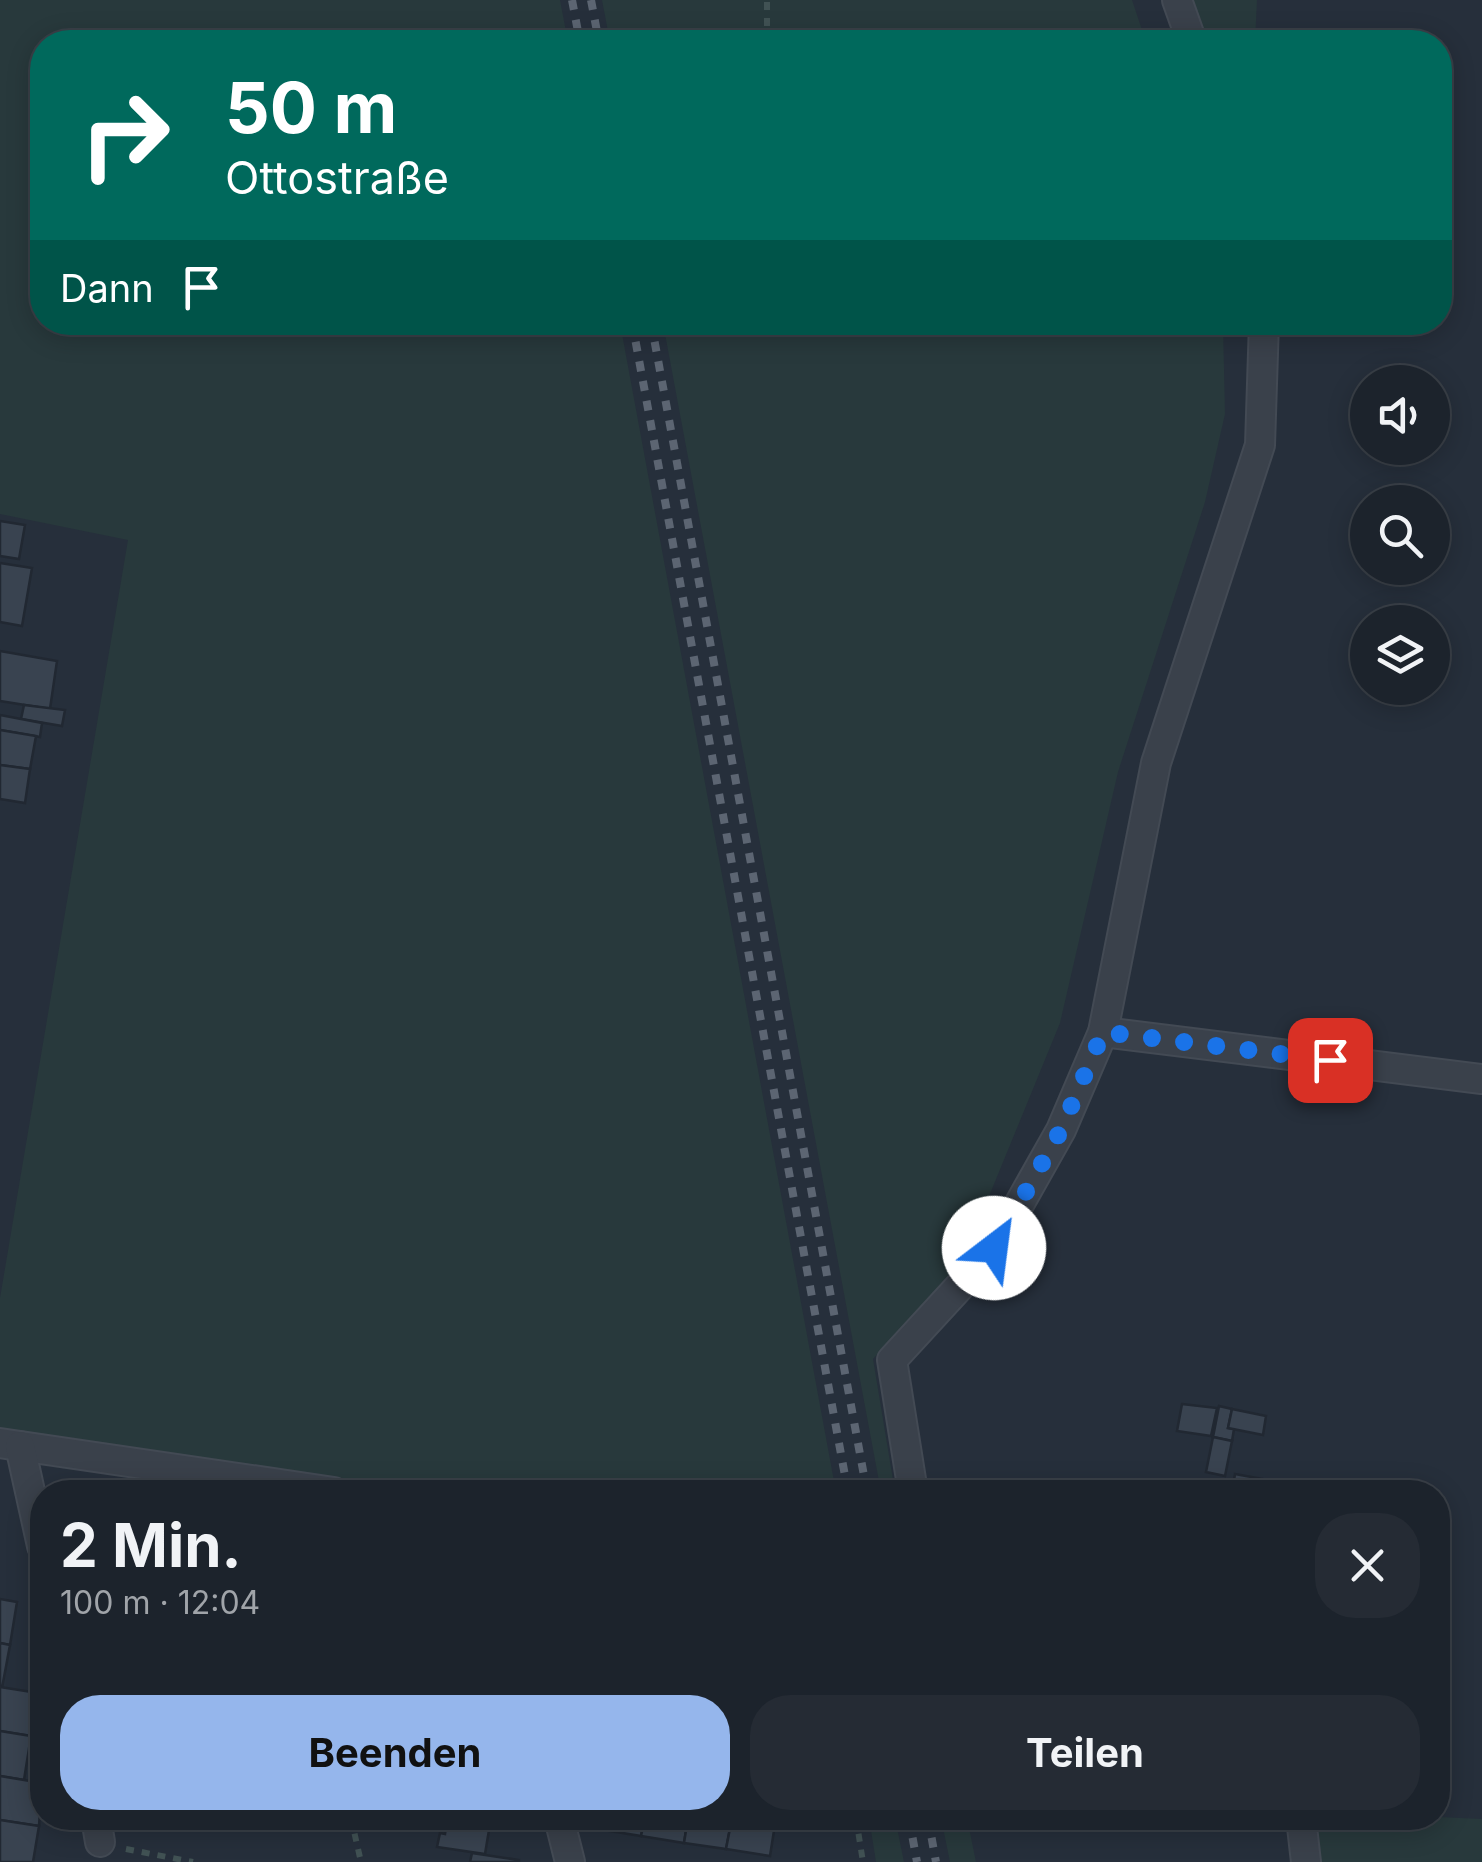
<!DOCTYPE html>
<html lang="de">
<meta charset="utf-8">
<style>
:root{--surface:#1c232c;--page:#252b34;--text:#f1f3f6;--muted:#a0a4a9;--line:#3a4048;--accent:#95b6ec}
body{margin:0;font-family:Inter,sans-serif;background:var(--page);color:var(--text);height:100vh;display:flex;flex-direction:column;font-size:38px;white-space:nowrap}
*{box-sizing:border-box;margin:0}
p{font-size:32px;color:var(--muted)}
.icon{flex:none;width:55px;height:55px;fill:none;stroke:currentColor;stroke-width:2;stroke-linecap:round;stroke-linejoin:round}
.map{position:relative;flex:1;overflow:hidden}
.details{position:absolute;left:30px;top:1480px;width:1420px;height:350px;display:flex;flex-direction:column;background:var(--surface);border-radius:40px;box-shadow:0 5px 25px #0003,0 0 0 2px var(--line)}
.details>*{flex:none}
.top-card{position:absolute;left:30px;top:30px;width:1422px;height:305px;border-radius:40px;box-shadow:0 5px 25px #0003,0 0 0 2px var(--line);background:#00695c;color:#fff;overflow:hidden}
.fabs{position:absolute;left:1350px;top:365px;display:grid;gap:20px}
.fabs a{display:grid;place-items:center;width:100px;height:100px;border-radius:50%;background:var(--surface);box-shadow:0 5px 25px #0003,0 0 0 2px var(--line);font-size:50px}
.pin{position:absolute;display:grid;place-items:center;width:85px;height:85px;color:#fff;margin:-42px;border-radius:20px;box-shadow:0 5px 15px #0006}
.me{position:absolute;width:110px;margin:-55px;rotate:30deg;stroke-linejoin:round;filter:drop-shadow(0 0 8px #0008)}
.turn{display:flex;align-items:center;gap:35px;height:210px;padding:0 30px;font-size:45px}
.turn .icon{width:130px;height:130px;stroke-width:2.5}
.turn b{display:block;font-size:70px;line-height:85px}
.then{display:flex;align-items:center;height:95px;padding:0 30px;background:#0003;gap:20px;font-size:38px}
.round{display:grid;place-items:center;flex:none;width:105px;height:105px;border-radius:40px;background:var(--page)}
.summary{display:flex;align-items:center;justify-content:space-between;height:170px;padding:0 30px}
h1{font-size:60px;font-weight:700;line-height:75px}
.cta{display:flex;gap:20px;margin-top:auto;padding:20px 30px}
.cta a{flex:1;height:115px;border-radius:40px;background:var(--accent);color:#111;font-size:40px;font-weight:700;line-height:115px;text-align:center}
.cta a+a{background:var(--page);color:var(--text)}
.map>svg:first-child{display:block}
.green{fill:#28393c}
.building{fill:#394350;stroke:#212832;stroke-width:2.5}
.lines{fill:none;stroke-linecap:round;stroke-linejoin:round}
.minor-casing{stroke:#434a54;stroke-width:32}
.path{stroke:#415254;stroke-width:6;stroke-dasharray:8 8;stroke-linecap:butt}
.minor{stroke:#3a414b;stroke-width:28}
.rail{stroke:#5c6572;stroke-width:8;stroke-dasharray:10 10;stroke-linecap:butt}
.route{stroke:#1a73e8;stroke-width:18;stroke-dasharray:0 32.4}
</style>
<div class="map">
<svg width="1482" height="1862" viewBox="0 0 1482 1862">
<rect width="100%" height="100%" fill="#262f3b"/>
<g class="green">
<path d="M 0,0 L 560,0 L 568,42 L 42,42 L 42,322 L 620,323 L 836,1492 L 442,1492 L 0,1430 L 0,1298 L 128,540 L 0,514 Z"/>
<path d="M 602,0 L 1132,0 L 1146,42 L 610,42 Z"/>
<path d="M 1192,0 L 1257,0 L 1255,42 L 1208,42 Z"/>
<path d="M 663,323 L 1223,323 L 1225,414 L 1205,502 L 1118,772 L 1060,1023 L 983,1211 L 959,1216 L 965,1261 L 873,1359 L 895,1492 L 881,1492 Z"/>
<path d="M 1438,1817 L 1482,1819 L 1482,1862 L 1314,1862 L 1317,1818 Z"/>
<path d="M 869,1818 L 895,1818 L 904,1862 L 876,1862 Z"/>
<path d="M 941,1818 L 967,1818 L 976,1862 L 950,1862 Z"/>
</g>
<g class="building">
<path d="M 0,521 L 25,525 L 19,559 L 0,556 Z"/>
<path d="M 0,563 L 32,568 L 22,626 L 0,622 Z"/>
<path d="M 0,651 L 57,661 L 50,709 L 0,701 Z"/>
<path d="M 24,705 L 65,710 L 62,726 L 21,719 Z"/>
<path d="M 0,715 L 42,723 L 40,737 L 0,730 Z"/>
<path d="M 0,730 L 36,736 L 30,769 L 0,765 Z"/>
<path d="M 0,765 L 30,769 L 25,803 L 0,799 Z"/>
<path d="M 1182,1404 L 1217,1408 L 1211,1436 L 1177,1431 Z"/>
<path d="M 1219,1406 L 1232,1409 L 1228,1428 L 1234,1429 L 1232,1441 L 1213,1437 Z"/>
<path d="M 1232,1409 L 1266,1416 L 1263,1435 L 1228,1428 Z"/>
<path d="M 1213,1437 L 1232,1441 L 1225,1476 L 1206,1472 Z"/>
<path d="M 1235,1474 L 1295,1485 L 1294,1492 L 1232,1492 Z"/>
<path d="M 0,1599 L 17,1602 L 10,1645 L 0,1643 Z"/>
<path d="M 0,1643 L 10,1645 L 2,1688 L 0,1687 Z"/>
<path d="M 0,1687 L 38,1693 L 31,1736 L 0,1731 Z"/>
<path d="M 0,1731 L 31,1736 L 24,1780 L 0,1776 Z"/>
<path d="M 0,1776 L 42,1783 L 39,1826 L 0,1820 Z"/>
<path d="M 442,1818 L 491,1818 L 485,1854 L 437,1847 L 440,1833 L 445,1834 L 447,1821 Z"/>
<path d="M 600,1818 L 645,1818 L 641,1836 L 598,1829 Z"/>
<path d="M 645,1818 L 688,1818 L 684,1843 L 641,1836 Z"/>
<path d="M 688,1818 L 732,1818 L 726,1849 L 684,1843 Z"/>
<path d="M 732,1818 L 776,1818 L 770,1856 L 726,1849 Z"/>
<path d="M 0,1820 L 39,1826 L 33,1862 L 0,1862 Z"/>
<path d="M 472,1853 L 519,1860 L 519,1862 L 470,1862 Z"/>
</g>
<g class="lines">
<defs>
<g id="minor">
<path d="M 1177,0 L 1192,42"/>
<path d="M 1103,1032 L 1482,1079"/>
<path d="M 0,1443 L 334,1492"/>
<path d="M 20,1446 L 42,1546"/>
<path d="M 913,1492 L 892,1360 L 994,1249 L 1061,1130 L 1103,1032 L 1156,763 L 1260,445 L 1264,322"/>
<path d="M 96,1818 L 100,1842"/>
<path d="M 559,1818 L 570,1862"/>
<path d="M 1301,1818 L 1306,1862"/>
</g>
</defs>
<use href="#minor" class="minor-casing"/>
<g class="path">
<path d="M 767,42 L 767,0"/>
<path d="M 351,1818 L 361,1862"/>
<path d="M 856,1818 L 863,1862"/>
<path d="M 126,1849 L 193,1862"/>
</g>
<use href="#minor" class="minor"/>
<g class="rail">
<path d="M 572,0 L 580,42"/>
<path d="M 591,0 L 599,42"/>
<path d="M 632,322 L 848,1492"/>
<path d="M 651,322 L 867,1492"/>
<path d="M 909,1818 L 917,1862"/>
<path d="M 928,1818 L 936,1862"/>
</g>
</g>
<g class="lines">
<path class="route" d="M 994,1248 L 1061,1130 L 1103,1032 L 1330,1060"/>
</g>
</svg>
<div class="fabs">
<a><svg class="icon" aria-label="sound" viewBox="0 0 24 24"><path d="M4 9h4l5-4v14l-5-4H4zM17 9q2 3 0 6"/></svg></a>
<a><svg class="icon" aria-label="search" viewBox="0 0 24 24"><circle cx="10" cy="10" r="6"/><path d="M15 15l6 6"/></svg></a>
<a><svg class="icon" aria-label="layers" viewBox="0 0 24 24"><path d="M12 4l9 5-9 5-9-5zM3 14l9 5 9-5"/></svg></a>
</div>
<div class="pin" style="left:1330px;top:1060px;background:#d93025"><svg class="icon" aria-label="arrive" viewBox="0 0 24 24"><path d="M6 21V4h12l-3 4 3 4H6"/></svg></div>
<svg class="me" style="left:994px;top:1248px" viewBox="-20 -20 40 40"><circle r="19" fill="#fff"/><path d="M0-13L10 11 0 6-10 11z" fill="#1a73e8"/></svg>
<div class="top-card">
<div class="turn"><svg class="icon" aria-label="right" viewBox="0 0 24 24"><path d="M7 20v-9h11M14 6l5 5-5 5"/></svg><div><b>50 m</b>Ottostraße</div></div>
<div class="then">Dann<svg class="icon" aria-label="arrive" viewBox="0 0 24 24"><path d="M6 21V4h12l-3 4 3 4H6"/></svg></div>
</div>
<section class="details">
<div class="summary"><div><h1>2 Min.</h1><p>100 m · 12:04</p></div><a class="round"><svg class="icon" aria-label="close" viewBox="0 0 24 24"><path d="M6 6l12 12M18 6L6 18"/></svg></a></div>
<div class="cta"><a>Beenden</a><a>Teilen</a></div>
</section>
</div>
